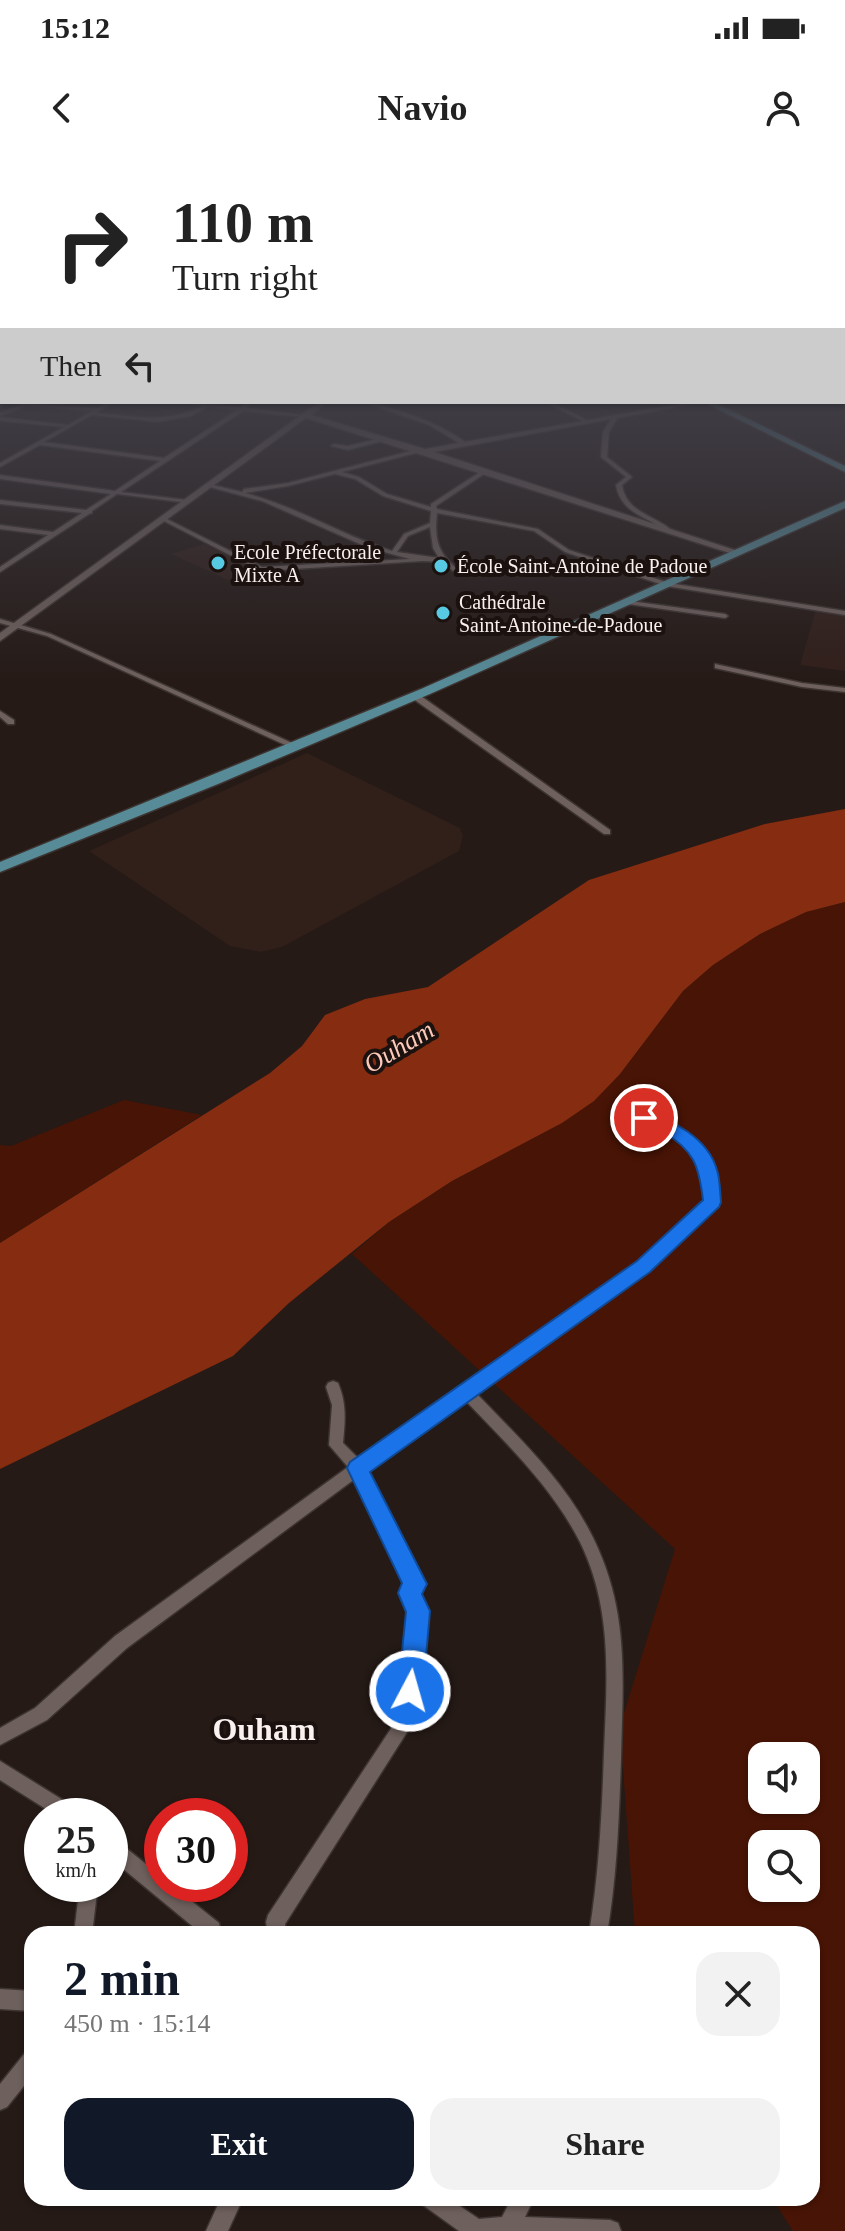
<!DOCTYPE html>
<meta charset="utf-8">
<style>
:root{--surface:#fff;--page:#f2f2f2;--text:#222;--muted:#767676;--accent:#111827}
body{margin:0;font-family:Georgia,serif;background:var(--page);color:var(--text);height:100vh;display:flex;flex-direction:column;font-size:30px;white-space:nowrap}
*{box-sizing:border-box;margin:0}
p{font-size:26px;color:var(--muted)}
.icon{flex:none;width:44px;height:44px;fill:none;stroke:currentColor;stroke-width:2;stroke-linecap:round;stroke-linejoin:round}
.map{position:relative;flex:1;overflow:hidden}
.panel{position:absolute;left:24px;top:1766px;width:796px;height:280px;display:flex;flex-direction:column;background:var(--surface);border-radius:24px;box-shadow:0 2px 6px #0004}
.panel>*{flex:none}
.top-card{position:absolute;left:0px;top:0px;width:846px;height:244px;box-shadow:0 2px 6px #0004;background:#fff;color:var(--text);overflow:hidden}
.buttons{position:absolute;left:748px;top:1582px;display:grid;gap:16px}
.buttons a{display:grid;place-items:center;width:72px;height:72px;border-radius:16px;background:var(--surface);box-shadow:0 2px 6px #0004;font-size:40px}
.speed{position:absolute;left:24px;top:1638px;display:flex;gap:16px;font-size:40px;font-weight:700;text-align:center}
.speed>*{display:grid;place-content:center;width:104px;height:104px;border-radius:50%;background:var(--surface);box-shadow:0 2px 6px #0004;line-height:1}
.speed small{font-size:20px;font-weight:400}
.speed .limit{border:12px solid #d22;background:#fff;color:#111}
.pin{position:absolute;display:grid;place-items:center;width:68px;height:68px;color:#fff;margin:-34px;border:4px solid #fff;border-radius:50%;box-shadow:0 2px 8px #0007}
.me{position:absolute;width:88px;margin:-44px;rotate:6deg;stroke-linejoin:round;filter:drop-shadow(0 0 6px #0008)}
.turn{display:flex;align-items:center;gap:28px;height:168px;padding:0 40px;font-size:36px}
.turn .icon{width:104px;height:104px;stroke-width:2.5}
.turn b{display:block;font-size:56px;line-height:68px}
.then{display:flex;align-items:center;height:76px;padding:0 40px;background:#0003;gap:16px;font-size:30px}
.round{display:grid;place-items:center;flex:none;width:84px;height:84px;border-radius:24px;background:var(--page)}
.headline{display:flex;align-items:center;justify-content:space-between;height:136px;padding:0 40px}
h1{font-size:48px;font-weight:600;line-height:60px;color:var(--accent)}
.primary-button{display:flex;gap:16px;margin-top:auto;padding:16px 40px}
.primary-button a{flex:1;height:92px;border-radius:24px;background:var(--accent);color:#fff;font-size:32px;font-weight:600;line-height:92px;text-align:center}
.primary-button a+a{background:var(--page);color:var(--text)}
.status{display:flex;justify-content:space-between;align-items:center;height:56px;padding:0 40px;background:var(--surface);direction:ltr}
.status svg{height:22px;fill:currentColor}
header{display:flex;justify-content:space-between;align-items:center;height:104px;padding:0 40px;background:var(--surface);font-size:36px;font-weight:600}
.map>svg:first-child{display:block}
.built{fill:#311f1a}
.green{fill:#481405;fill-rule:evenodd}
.water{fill:#852c11}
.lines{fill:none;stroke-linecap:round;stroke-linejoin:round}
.street-casing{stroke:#3d3432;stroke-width:3}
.secondary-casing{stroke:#3d3432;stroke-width:3}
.primary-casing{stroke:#3d3432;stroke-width:3}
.street{fill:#6e605c;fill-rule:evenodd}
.secondary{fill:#6e605c;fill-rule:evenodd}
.primary{fill:#578b97;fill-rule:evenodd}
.route{fill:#1a73e8;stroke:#114b97;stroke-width:2}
.poi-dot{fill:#58c9e3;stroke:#1b110e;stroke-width:3}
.labels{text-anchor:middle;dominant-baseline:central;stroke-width:8;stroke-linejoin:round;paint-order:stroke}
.far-poi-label{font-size:20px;fill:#f9f1ef;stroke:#1b110e;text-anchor:start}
.water-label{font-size:26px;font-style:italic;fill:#fdc9ba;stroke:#1b110e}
.near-neighbourhood-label{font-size:32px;font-weight:bold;fill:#f9f1ef;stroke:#1b110e}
</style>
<div class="status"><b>15:12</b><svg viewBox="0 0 49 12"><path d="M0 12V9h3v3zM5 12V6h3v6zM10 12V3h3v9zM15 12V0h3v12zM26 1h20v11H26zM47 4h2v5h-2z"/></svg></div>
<header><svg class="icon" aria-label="back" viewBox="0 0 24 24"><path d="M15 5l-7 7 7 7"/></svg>Navio<svg class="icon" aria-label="person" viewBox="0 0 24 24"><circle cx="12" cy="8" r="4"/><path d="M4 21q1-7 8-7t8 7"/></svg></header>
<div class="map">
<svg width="845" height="2071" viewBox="0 0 845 2071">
<rect width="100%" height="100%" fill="#251a16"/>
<g class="built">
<path d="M 204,384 L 258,409 L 228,420 L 171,394 Z"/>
<path d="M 816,450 L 845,454 L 845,511 L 800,505 Z"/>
<path d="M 307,593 L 460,668 L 463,676 L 459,691 L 282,787 L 261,792 L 230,786 L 89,691 Z"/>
</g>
<g class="green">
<path d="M 845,742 L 845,2071 L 793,2071 L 772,2038 L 812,2038 L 812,1774 L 635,1774 L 620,1566 L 675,1389 L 352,1094 L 389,1062 L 452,1021 L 562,963 L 620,914 L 683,831 L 713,805 L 760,774 L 806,752 ZM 762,1596 L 806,1596 L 806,1640 L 762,1640 ZM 762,1684 L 806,1684 L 806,1728 L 762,1728 Z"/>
<path d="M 124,940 L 202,955 L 0,1083 L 0,985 L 11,986 Z"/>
</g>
<path class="water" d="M 845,649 L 845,742 L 806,752 L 760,774 L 713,805 L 683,831 L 620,914 L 594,941 L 562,963 L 452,1021 L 389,1062 L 289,1143 L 233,1196 L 0,1309 L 0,1083 L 270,913 L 302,886 L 325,855 L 365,839 L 428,827 L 589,720 L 765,664 Z"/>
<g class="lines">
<defs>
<g id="street">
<path d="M 108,242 L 114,242 L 96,253 C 133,256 169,264 202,246 L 177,242 L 241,247 L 249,242 L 254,242 L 246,248 L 307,256 L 305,257 L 243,251 L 121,332 L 187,340 L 189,343 L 117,334 L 92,351 L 92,353 L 89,354 L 0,412 L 0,407 L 48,375 L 0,369 L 0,365 L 53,372 L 82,353 L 0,344 L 0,340 L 86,350 L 111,334 L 0,319 L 0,315 L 115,331 L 160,301 L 40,285 L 0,307 L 0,303 L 64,267 L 0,261 L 0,257 L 68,265 L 92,251 L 27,246 L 0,256 L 0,253 L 26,243 L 97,248 ZM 208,247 L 237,250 L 164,298 L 44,282 L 92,255 L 158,262 L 191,256 Z"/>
<path d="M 363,242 L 370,242 C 404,252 440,262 469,285 L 464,286 L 429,265 Z"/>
<path d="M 545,242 L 551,242 L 589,261 L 584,262 Z"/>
<path d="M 612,256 L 617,259 L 609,272 L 607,297 L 632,317 L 622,325 C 626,351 650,354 669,368 L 669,370 L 665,370 C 645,356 621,353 616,325 L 626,317 L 601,297 L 603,272 L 611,259 L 610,257 Z"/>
<path d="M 385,277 L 387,280 L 348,290 L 331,286 L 334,284 L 348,286 Z"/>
<path d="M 418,289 L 420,292 L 342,312 L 359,317 L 387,334 L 431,347 L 431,344 L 483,310 L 487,310 L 487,312 L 436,346 L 437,349 L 538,369 L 569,390 L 669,423 L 845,451 L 845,455 L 666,426 L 565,392 L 534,371 L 437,353 C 434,380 438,394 460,411 L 460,413 L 456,413 L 442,402 L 423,401 L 261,411 L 160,359 L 165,358 L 262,407 L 410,399 L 369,388 L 262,341 L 206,326 L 209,324 L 242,332 L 244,329 L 288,323 ZM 335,314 L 355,319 L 383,336 L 431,351 L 430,363 L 404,374 L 392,391 C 341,375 296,346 245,333 L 288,326 ZM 430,367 L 433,388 L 439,398 L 397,392 L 408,376 Z"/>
<path d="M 630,441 L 725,454 L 728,456 L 725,458 L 628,444 L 628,442 Z"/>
<path d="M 0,459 L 51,474 L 301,587 L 294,589 L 47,476 L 0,463 Z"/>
<path d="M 715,504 L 802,523 L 845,528 L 845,532 L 802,527 L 715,508 Z"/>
<path d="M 412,534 L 418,534 L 610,670 L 610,674 L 604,674 L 412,538 Z"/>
<path d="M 0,551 L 14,560 L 14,564 L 8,564 L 0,557 Z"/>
<path d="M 644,954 C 695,971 710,989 718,1042 L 716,1045 L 648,1110 L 476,1233 C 516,1275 560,1316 588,1368 C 630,1446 623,1513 621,1599 C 619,1657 617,1716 607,1774 L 589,1774 C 599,1714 602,1653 604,1592 C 607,1519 613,1449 580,1382 C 552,1327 507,1284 465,1240 L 366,1310 L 423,1424 L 418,1434 L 426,1451 L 416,1558 L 285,1764 L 286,1774 L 268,1774 L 266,1762 L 268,1755 L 400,1555 L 410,1451 L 402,1433 L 407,1424 L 356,1318 L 127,1488 L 47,1560 L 0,1585 L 0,1568 L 35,1548 L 115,1476 L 348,1307 L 329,1285 L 332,1245 L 326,1227 L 328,1223 L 333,1221 L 338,1223 C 347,1244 345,1261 343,1283 L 359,1299 L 640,1104 L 706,1041 C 699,989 686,981 640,961 L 638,958 L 640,955 Z"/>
<path d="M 0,1601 L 79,1650 L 82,1656 L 57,1656 L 0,1620 Z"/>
<path d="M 110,1677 L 116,1680 L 162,1717 L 162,1724 L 170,1724 L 219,1763 L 221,1774 L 202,1774 L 110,1698 Z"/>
<path d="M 80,1724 L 98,1724 L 92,1774 L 74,1774 Z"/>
<path d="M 0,1829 L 32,1831 L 32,1851 L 0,1849 Z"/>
<path d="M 32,1890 L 32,1916 L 7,1947 L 0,1950 L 0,1924 L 25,1893 Z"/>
<path d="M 221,2038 L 243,2038 L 228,2071 L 206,2071 Z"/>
<path d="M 419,2038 L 448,2038 L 479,2059 L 502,2057 L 512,2038 L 534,2038 L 525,2057 L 610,2060 L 618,2063 L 621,2071 L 459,2071 L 423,2045 Z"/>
</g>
<path id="secondary" d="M 319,242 L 328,242 L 311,255 L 425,289 L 689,242 L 705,242 L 434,292 L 744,393 L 736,395 L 306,258 L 0,481 L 0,473 Z"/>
<g id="primary">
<path d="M 703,242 L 713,242 L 845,306 L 845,312 Z"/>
<path d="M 845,341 L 845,348 L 430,534 L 218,624 L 0,712 L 0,702 L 421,529 Z"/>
</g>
</defs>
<use href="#street" class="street-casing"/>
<use href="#secondary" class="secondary-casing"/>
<use href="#primary" class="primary-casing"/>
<use href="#street" class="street"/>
<use href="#secondary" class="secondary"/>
<use href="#primary" class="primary"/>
</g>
<linearGradient id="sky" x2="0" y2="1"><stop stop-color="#140e0c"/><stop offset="0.44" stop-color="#403e47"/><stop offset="1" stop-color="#403e47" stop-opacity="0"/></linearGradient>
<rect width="845" height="522" fill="url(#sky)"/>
<path class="route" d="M 644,952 C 673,960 708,978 717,1010 C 720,1019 720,1032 721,1042 L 719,1047 L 650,1112 L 370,1312 L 427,1424 L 422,1434 L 430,1451 L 423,1531 L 419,1540 L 410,1544 L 401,1540 L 398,1531 L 406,1452 L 398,1433 L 402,1423 L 347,1308 L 350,1302 L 637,1101 L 703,1040 C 699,1006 694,990 663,972 C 653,967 642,966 635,958 L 638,953 Z"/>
<g class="poi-dot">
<circle cx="218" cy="403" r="8"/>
<circle cx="441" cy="406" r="8"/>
<circle cx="443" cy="453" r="8"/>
</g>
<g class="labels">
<g class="far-poi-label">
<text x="234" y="392">Ecole Préfectorale<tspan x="234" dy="23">Mixte A</tspan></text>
<text x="457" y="406">École Saint-Antoine de Padoue</text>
<text x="459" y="442">Cathédrale<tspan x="459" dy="23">Saint-Antoine-de-Padoue</tspan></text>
</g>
<g class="water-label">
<text transform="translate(399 887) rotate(-31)">Ouham</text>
</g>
<g class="near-neighbourhood-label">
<text x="264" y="1569">Ouham</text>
</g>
</g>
</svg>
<div class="buttons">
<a><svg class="icon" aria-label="sound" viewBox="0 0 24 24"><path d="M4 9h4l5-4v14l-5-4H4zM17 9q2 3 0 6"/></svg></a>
<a><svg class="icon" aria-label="search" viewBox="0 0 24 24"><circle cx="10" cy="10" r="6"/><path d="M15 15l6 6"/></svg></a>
</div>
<div class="speed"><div>25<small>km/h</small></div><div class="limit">30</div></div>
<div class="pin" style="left:644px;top:958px;background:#d93025"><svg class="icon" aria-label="arrive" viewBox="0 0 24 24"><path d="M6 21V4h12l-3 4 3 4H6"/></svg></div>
<svg class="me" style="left:410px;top:1531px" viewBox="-20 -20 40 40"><circle r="17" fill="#1a73e8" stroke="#fff" stroke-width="3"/><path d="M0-11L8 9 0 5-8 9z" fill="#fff"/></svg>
<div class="top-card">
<div class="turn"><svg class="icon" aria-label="right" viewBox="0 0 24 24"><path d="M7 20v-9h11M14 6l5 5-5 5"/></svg><div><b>110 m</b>Turn right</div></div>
<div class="then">Then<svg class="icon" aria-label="left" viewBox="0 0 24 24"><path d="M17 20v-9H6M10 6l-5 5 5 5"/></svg></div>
</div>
<section class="panel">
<div class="headline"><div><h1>2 min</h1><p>450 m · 15:14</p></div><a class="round"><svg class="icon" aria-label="close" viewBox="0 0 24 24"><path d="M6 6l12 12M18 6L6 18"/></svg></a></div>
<div class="primary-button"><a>Exit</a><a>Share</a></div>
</section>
</div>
